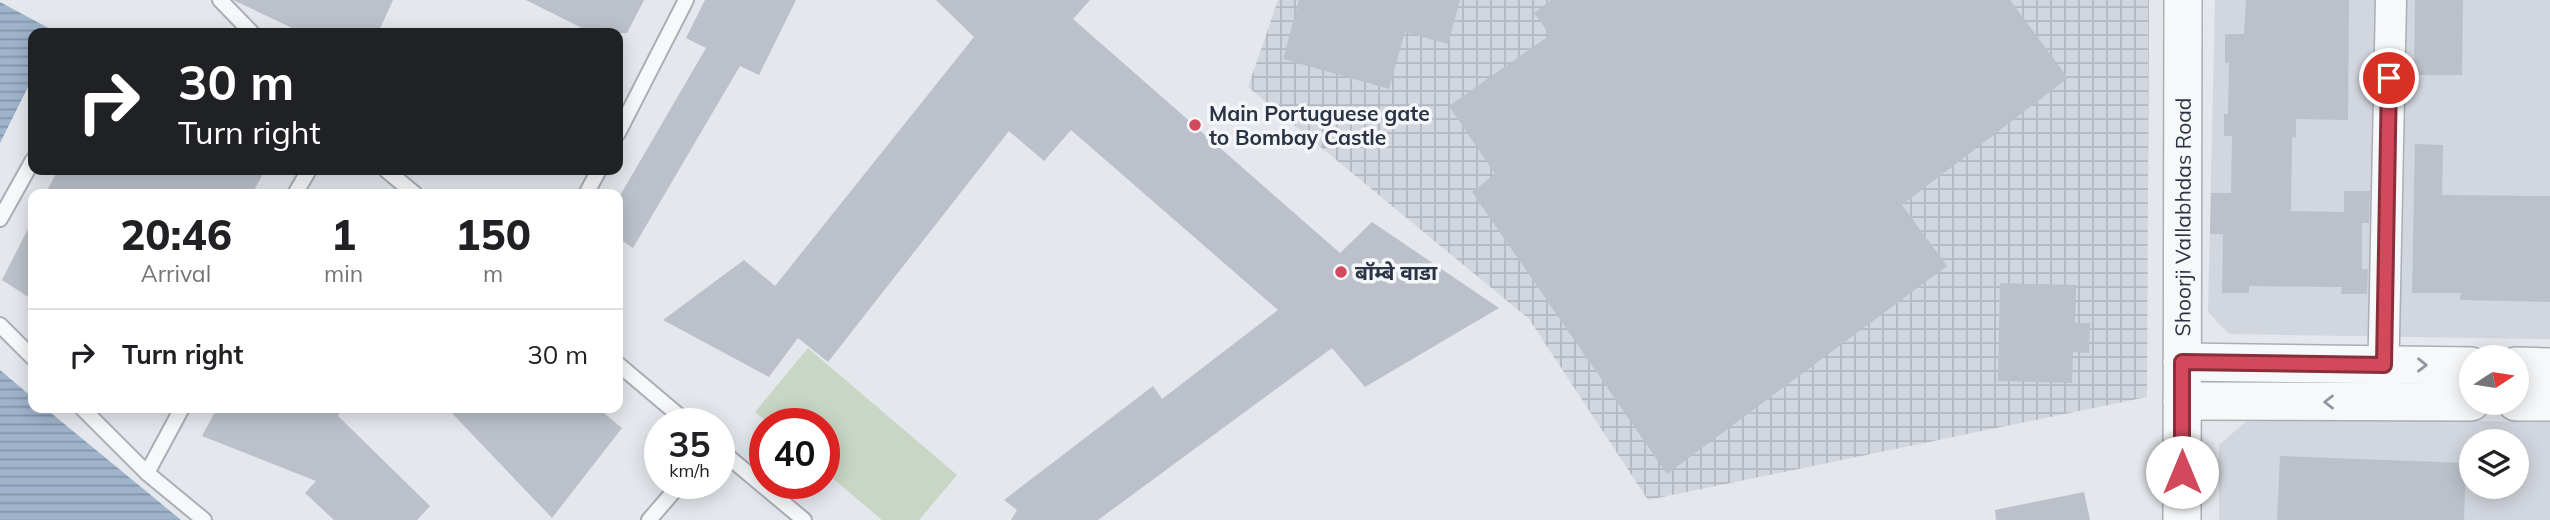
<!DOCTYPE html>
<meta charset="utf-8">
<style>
:root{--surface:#fff;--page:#f6f6f6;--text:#202124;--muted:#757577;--line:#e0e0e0}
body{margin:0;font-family:Mulish,"Noto Sans Devanagari",sans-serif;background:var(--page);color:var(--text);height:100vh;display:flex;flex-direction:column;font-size:26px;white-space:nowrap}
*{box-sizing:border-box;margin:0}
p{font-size:23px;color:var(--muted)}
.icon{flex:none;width:38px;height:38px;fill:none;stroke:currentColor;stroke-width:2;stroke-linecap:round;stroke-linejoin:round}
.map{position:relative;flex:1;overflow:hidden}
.drawer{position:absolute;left:28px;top:189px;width:595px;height:224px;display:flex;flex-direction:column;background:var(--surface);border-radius:14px;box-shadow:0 4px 18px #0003}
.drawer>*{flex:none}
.guide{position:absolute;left:28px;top:28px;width:595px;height:147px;border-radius:14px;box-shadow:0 4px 18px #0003;background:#202124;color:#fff;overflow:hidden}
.needle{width:46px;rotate:78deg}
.fabs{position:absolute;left:2459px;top:345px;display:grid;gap:14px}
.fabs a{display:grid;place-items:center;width:70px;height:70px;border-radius:50%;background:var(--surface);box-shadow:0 4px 18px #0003;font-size:35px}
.speed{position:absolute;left:644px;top:408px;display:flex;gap:14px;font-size:35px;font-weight:700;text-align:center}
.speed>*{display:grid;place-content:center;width:91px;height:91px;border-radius:50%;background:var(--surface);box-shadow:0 4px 18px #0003;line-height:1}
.speed small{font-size:18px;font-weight:400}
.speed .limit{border:10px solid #d22;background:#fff;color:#111}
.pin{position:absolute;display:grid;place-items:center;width:60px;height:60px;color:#fff;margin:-30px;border:4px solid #fff;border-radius:50%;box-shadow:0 2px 7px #0007}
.me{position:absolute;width:77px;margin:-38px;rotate:0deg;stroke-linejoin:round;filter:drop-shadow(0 0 5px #0008)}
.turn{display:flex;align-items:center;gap:24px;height:147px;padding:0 35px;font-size:32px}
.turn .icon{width:91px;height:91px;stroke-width:2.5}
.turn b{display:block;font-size:49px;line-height:60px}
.eta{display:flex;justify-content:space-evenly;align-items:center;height:119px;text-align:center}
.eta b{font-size:42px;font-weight:800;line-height:49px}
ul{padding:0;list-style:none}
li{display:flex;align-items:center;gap:21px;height:91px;padding:0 35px;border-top:2px solid var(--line)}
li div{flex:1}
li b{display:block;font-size:26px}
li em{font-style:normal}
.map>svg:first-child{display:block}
.built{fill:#d2d6de;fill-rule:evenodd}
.industrial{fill:url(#industrial-grid)}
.green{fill:#c9d6c5}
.water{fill:url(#water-rules)}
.building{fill:#bbc0ca}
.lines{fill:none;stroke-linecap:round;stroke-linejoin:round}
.service-casing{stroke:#a9aeb7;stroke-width:18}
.minor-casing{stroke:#a9aeb7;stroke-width:33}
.tertiary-casing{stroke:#a9aeb7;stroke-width:40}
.service{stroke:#f7f8fa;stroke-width:14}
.minor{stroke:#f7f8fa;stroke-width:30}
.tertiary{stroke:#f7f8fa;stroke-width:37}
.oneway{stroke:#9196a0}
.route-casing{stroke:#882f3b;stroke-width:18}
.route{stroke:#d1495b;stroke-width:12}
.poi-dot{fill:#d1495b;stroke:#f4f6f9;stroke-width:2.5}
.labels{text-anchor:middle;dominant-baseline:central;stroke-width:7;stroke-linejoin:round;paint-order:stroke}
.poi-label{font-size:21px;font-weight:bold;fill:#2b3445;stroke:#f4f6f9;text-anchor:start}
.street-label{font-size:21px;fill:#2b3445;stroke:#f4f6f9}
</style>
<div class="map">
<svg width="2550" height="520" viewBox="0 0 2550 520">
<defs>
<pattern id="industrial-grid" width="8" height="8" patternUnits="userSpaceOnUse" patternTransform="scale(1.75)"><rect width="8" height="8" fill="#d2d6de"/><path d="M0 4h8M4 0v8" fill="none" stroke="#b4b8c0"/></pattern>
<pattern id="water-rules" width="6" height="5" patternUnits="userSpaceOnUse" patternTransform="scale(1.75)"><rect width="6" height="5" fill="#9fb4cc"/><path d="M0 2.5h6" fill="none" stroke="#8293a7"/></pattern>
</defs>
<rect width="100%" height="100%" fill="#e4e7ec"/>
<g class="built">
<path d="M 2215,0 L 2550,0 L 2550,339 L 2229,334 L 2208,312 Z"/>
<path d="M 2250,418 L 2550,422 L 2550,520 L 2219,520 L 2219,445 ZM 2471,441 L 2516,441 L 2516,486 L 2471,486 Z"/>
</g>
<path class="industrial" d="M 1278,0 L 2149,0 L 2147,397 L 1648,500 L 1529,319 L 1248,87 Z"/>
<path class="green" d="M 808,348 L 957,475 L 919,520 L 882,520 L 824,471 L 824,424 L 769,423 L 755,412 Z"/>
<g class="water">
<path d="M 0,2 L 56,32 L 33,33 L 33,77 L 0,143 Z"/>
<path d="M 0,370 L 33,398 L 33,408 L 45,408 L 181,520 L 0,520 Z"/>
</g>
<g class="building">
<path d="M 233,0 L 393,0 L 378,33 L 303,33 Z"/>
<path d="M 526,0 L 644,0 L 627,33 L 592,33 Z"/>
<path d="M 705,0 L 796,0 L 759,75 L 740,66 L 633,248 L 618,238 L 618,199 L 706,48 L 686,38 Z"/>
<path d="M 936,0 L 1090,0 L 1073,19 L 1340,253 L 1372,222 L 1499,308 L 1365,387 L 1332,348 L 1098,520 L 1011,520 L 1017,510 L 1004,500 L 1153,386 L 1162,399 L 1278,310 L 1071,130 L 1044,161 L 1009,131 L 828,362 L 798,338 L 769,377 L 663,320 L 744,260 L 775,286 L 974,37 Z"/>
<path d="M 1299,0 L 1460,0 L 1448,44 L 1405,32 L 1389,89 L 1283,59 Z"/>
<path d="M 1551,0 L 2010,0 L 2068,78 L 1902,205 L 1947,266 L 1667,474 L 1472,192 L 1495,174 L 1449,106 L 1550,35 L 1534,13 Z"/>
<path d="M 2246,0 L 2349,0 L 2348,120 L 2296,119 L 2296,138 L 2292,137 L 2291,211 L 2344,212 L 2344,191 L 2370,191 L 2369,223 L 2362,223 L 2362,269 L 2368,269 L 2367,294 L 2341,294 L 2342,287 L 2249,286 L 2249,293 L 2222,293 L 2223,234 L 2210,234 L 2211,193 L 2231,193 L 2232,136 L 2224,136 L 2224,114 L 2228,114 L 2229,63 L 2225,63 L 2225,34 L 2244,34 Z"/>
<path d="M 2415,0 L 2463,0 L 2462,75 L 2414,75 Z"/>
<path d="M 2415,144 L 2443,145 L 2442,195 L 2550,196 L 2550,302 L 2460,300 L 2461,293 L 2412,293 Z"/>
<path d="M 58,170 L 265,170 L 252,194 L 45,194 Z"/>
<path d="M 33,219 L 33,300 L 2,280 Z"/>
<path d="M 2000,283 L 2076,285 L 2075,323 L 2090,323 L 2089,353 L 2073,352 L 2072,383 L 1998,381 Z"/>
<path d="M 217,408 L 342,408 L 338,416 L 430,506 L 417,520 L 334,520 L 305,493 L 316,481 L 202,436 Z"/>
<path d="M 447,408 L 598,408 L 622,428 L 552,518 Z"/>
<path d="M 2280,456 L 2466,463 L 2464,520 L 2277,520 Z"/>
<path d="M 2084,492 L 2090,520 L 1996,520 L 1995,510 Z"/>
</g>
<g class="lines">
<defs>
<g id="service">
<path d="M 220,0 L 252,33"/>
<path d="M 618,133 L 686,0"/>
<path d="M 386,170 L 415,194"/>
<path d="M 295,194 L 309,170"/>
<path d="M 586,194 L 599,170"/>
<path d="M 0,219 L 33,160"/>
<path d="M 0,325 L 33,358"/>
<path d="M 618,364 L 689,424"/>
<path d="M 82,408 L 147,473 L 204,520"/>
<path d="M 719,449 L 804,520"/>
<path d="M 147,473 L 182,408"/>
<path d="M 649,520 L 681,483"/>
</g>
<path id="minor" d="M 2383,385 L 2391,0"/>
<g id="tertiary">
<path d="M 2182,362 L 2471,366"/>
<path d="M 2516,366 L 2550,367"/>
<path d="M 2182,401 L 2471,402"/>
<path d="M 2516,402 L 2550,402"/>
<path id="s1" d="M 2182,520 L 2183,0"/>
</g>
</defs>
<use href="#service" class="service-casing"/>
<use href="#minor" class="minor-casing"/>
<use href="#tertiary" class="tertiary-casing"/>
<use href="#service" class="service"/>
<use href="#minor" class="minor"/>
<use href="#tertiary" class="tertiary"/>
</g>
<defs><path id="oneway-chevron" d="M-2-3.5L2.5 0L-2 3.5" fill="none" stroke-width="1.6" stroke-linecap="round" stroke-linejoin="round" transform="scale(1.75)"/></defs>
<g class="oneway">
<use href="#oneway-chevron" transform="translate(2422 365) rotate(1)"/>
<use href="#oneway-chevron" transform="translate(2329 402) rotate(-180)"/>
</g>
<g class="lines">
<defs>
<path id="route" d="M 2182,472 L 2182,362 L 2384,365 L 2389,78"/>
</defs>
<use href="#route" class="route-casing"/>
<use href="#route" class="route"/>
</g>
<g class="poi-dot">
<circle cx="1195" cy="125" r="7"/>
<circle cx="1341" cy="272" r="7"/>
</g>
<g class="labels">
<g class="poi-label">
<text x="1209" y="113">Main Portuguese gate<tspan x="1209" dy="24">to Bombay Castle</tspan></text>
<text x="1355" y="272">बॉम्बे वाडा</text>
</g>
<g class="street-label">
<text stroke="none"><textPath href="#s1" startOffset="303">Shoorji Vallabhdas Road</textPath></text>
</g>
</g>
</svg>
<div class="fabs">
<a><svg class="needle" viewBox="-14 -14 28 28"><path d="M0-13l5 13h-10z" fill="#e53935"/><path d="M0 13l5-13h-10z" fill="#757577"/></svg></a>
<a><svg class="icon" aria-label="layers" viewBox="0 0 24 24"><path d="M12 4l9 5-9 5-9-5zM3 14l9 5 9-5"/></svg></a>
</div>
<div class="speed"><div>35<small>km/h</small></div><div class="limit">40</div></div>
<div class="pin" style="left:2389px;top:78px;background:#d93025"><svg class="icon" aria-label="arrive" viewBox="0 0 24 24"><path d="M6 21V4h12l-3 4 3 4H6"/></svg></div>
<svg class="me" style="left:2182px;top:472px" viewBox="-20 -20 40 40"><circle r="19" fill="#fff"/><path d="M0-13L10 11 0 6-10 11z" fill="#d1495b"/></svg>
<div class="guide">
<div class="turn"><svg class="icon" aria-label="right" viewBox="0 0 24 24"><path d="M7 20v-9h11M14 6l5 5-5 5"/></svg><div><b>30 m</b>Turn right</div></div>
</div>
<section class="drawer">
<div class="eta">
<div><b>20:46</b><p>Arrival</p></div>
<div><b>1</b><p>min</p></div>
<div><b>150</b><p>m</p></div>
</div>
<ul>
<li><svg class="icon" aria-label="right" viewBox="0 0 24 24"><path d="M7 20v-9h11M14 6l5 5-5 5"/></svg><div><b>Turn right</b></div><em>30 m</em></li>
</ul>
</section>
</div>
